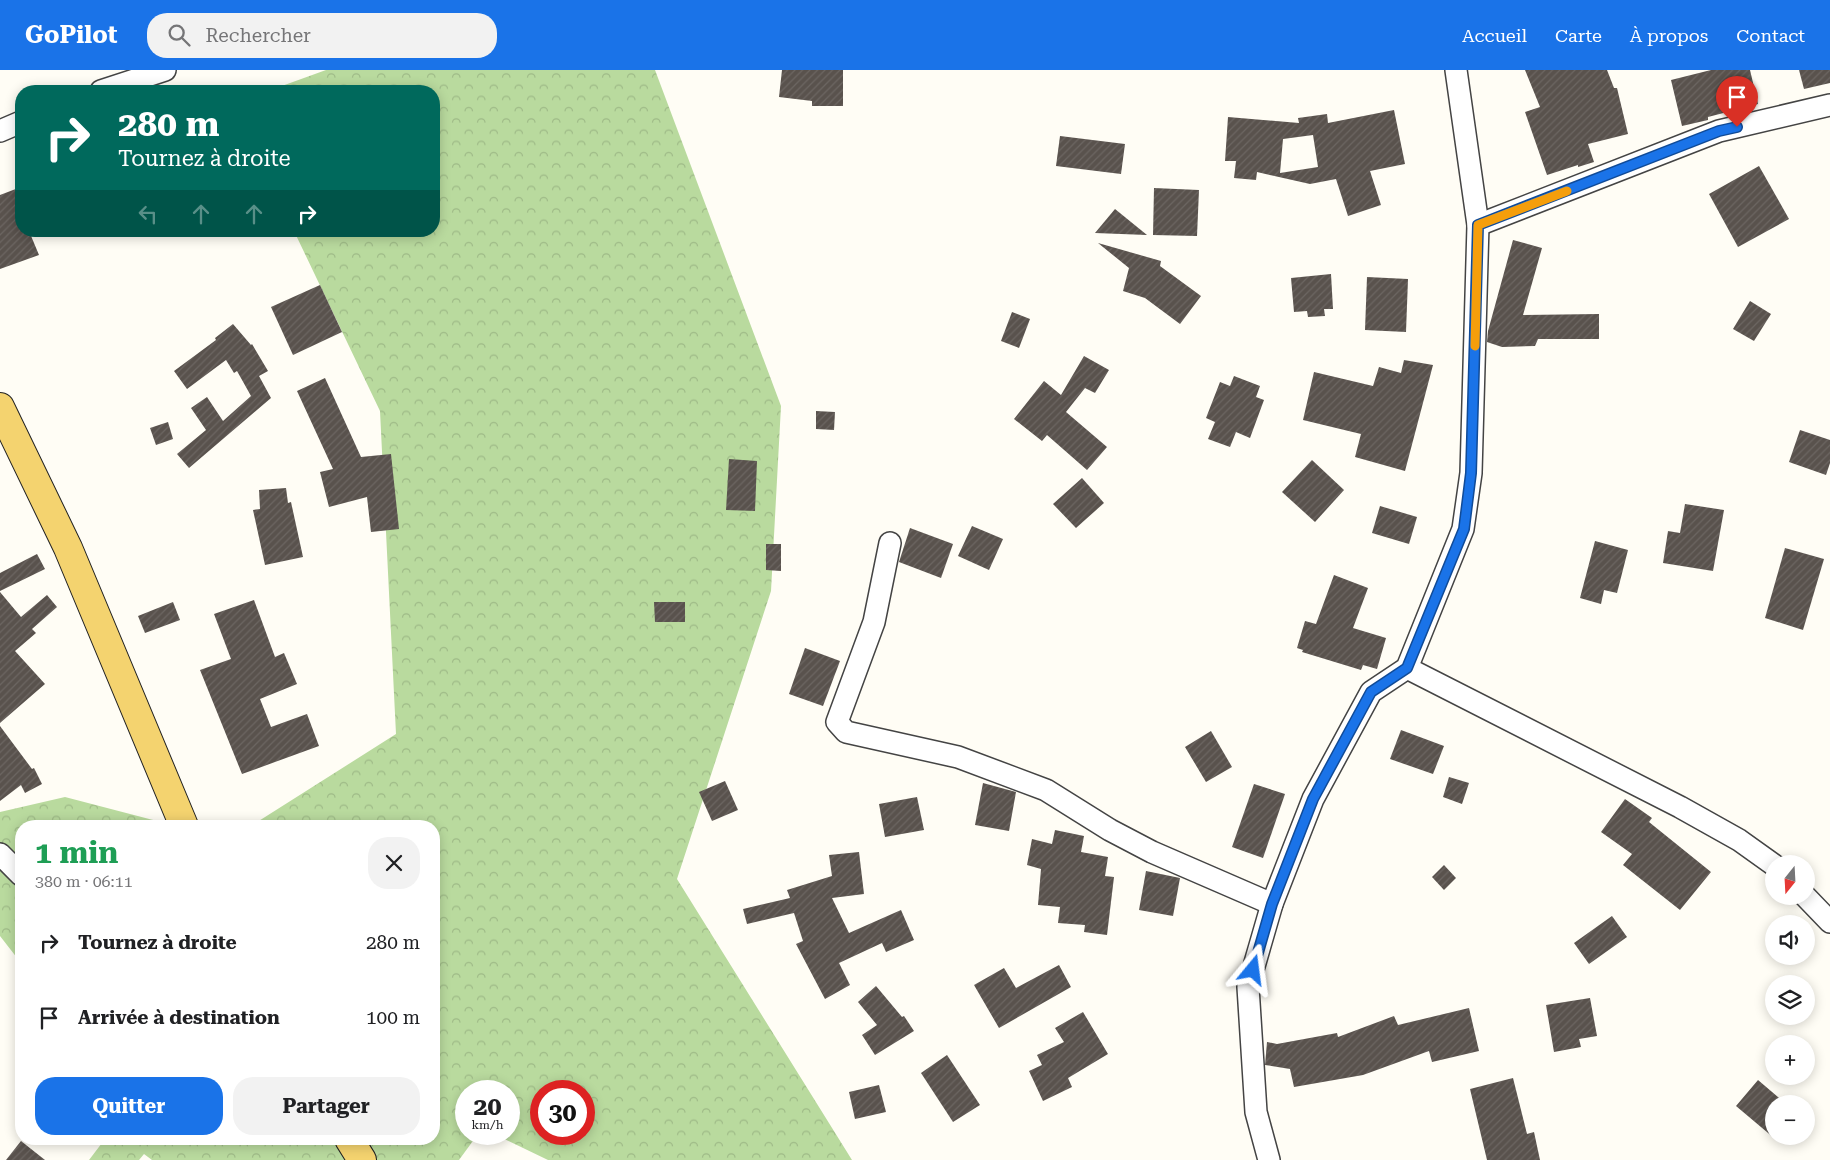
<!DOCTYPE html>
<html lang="fr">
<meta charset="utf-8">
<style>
:root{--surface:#fff;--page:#f2f2f2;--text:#202124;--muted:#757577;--accent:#1a73e8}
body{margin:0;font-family:"Roboto Serif",serif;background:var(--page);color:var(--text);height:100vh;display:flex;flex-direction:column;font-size:19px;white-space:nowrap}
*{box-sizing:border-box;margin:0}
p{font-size:16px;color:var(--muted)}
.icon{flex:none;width:28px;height:28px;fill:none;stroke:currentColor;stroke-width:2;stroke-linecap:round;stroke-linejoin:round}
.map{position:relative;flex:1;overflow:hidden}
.side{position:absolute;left:15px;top:750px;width:425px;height:325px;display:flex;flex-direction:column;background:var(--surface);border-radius:20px;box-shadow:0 2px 12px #0003}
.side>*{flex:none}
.hud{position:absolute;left:15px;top:15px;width:425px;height:152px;border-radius:20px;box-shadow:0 2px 12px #0003;background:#00695c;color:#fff;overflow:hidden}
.needle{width:32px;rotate:198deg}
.fabs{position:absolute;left:1765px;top:785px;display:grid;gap:10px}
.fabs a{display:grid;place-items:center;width:50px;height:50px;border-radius:50%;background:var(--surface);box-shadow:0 2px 12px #0003;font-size:25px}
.speed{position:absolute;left:455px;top:1010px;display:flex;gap:10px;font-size:25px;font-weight:700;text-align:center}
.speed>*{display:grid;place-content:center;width:65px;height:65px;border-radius:50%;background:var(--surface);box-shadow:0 2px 12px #0003;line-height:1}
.speed small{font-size:12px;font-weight:400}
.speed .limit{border:8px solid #d22;background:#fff;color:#111}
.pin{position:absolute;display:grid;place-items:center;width:42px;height:42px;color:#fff;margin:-51px -21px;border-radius:50% 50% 50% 0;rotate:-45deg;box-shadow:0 0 5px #0007}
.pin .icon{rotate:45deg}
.me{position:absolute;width:55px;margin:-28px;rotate:16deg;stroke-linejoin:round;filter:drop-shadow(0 0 4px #0008)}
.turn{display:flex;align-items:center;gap:18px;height:105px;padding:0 20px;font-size:22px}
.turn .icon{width:65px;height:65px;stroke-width:2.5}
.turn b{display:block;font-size:35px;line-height:42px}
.lanes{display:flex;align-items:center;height:48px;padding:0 20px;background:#0003;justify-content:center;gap:25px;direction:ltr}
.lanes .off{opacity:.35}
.round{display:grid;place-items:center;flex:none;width:52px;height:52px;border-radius:20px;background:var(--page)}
.headline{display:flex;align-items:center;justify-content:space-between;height:85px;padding:0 20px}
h1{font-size:30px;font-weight:700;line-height:38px;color:#1e9e55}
.button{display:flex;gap:10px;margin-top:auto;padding:10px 20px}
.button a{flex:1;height:58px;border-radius:20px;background:var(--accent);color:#fff;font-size:20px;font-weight:700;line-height:58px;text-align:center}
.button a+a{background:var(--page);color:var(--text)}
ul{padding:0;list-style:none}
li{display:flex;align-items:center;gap:15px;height:75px;padding:0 20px}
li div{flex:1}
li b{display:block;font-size:19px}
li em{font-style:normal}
header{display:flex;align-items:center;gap:30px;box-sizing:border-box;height:70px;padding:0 25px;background:var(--accent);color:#fff}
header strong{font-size:24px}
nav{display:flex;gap:28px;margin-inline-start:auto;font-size:18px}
.search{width:350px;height:45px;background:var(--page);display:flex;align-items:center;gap:12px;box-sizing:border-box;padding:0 18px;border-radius:20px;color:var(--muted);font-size:19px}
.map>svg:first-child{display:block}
.forest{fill:url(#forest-crowns);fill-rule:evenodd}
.building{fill:url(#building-hatch);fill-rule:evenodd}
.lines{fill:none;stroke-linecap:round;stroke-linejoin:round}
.minor-casing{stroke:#444;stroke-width:24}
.major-casing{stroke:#222;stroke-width:30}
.minor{stroke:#fff;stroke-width:21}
.major{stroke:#f4d36f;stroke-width:28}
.route-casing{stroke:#114b97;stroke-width:12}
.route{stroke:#1a73e8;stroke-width:9}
.slow{stroke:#f59e0b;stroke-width:9}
</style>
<header>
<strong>GoPilot</strong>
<div class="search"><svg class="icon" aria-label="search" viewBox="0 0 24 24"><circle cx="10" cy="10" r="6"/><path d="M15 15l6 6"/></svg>Rechercher</div>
<nav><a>Accueil</a><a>Carte</a><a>À propos</a><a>Contact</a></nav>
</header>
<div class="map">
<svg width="1830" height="1090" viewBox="0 0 1830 1090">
<defs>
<pattern id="forest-crowns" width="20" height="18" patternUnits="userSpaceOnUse" patternTransform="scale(1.25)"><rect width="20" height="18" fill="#b9da9e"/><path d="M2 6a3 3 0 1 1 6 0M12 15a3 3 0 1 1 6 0" fill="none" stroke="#9eba87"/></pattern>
<pattern id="building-hatch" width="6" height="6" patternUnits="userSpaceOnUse" patternTransform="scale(1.25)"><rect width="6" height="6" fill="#59524d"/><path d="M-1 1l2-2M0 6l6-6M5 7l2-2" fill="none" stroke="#6c6662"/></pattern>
</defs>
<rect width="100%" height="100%" fill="#fffdf5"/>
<g class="forest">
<path d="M 326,0 L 655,0 L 781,336 L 771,521 L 677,809 L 852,1090 L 548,1090 L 494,1064 L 509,1064 L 509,1021 L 466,1021 L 466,1064 L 478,1064 L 459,1090 L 152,1090 L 144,1084 L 139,1090 L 89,1090 L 105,1069 L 434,1069 L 434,756 L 251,756 L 396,664 L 380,341 L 294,161 L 434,161 L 434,21 L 268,21 ZM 541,1021 L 584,1021 L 584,1064 L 541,1064 Z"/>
<path d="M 65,727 L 176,756 L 21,756 L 21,893 L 0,866 L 0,742 Z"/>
</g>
<g class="building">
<path d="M 782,0 L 843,0 L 843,36 L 812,36 L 812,31 L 779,27 Z"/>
<path d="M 1525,0 L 1607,0 L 1614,18 L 1617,18 L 1628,64 L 1588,74 L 1594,92 L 1578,97 L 1578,95 L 1547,105 L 1525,42 L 1540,37 Z"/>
<path d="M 1711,0 L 1750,0 L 1758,34 L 1708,47 L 1708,50 L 1682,56 L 1671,10 Z"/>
<path d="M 1799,0 L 1830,0 L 1830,13 L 1804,19 Z"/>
<path d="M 1394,40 L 1405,94 L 1370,101 L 1381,135 L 1348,146 L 1336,109 L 1310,114 L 1257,102 L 1256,110 L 1234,108 L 1236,91 L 1225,91 L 1228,47 L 1299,53 L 1298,48 L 1327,44 L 1328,53 ZM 1313,65 L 1318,97 L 1280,103 L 1283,69 Z"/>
<path d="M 1060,66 L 1125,74 L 1121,104 L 1056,96 Z"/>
<path d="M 1759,96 L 1789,149 L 1738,177 L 1709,124 Z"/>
<path d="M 21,117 L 21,161 L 29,161 L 39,185 L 0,199 L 0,125 Z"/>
<path d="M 1154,118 L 1199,120 L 1197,166 L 1153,165 Z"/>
<path d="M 1115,139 L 1147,165 L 1095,163 Z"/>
<path d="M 1513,170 L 1542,178 L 1523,245 L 1599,244 L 1599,269 L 1538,269 L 1535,276 L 1502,277 L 1487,272 L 1488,261 Z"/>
<path d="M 1098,173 L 1161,191 L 1160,196 L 1201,226 L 1180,254 L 1145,228 L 1123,221 L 1129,198 Z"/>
<path d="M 1331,204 L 1333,239 L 1324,239 L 1325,246 L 1308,247 L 1307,241 L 1294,242 L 1291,208 Z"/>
<path d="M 1367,207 L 1408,209 L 1406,262 L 1365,260 Z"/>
<path d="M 320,215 L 342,262 L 293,285 L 271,237 Z"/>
<path d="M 1750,231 L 1771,244 L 1754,271 L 1733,259 Z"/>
<path d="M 1012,242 L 1030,249 L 1019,278 L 1001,271 Z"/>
<path d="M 233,254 L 251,275 L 252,274 L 268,301 L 259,306 L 271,328 L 189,398 L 177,384 L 206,360 L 191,338 L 207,327 L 223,351 L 251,326 L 237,301 L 234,303 L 226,290 L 187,319 L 174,301 L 216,270 L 215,268 Z"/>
<path d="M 1084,286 L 1109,300 L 1095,323 L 1085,318 L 1066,342 L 1107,377 L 1087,400 L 1047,365 L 1042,371 L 1014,349 L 1044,311 L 1061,325 Z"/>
<path d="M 1404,290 L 1433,295 L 1405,401 L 1355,387 L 1361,364 L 1303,350 L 1314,302 L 1373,316 L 1379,297 L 1401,303 Z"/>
<path d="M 1234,306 L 1260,316 L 1256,327 L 1264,330 L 1250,368 L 1236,362 L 1230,377 L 1208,369 L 1215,352 L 1206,348 L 1220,312 L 1230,316 Z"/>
<path d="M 325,308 L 361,387 L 391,384 L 399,459 L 371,462 L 367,427 L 329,437 L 320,402 L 333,399 L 297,321 Z"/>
<path d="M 816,341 L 835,342 L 834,360 L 816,359 Z"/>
<path d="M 168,352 L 173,369 L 156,375 L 150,358 Z"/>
<path d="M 1800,360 L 1830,370 L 1830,393 L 1826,405 L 1789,392 Z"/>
<path d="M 729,389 L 757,391 L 755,441 L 726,440 Z"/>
<path d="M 1312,390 L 1344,420 L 1315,452 L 1282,422 Z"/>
<path d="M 1082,408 L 1104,433 L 1076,458 L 1053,434 Z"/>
<path d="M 286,418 L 288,433 L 291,432 L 303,487 L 265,495 L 253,440 L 260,439 L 259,420 Z"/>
<path d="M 1685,434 L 1724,440 L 1713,501 L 1663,493 L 1668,461 L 1680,463 Z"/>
<path d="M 1380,436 L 1417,447 L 1409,474 L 1372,463 Z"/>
<path d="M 972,456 L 1003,469 L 989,500 L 958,486 Z"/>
<path d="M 910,458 L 953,474 L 941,508 L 899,492 Z"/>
<path d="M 1595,471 L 1628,480 L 1617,523 L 1604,520 L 1601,534 L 1580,528 Z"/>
<path d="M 766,474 L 781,474 L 781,501 L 766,500 Z"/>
<path d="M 1785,478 L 1824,489 L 1803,560 L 1765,548 Z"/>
<path d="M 37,484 L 45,499 L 0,521 L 0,503 Z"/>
<path d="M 1334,505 L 1368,518 L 1353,558 L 1386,568 L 1377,599 L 1363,595 L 1361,600 L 1302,582 L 1303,580 L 1297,578 L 1305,551 L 1316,554 Z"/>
<path d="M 0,522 L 21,547 L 47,525 L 57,537 L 32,559 L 36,563 L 15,581 L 45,614 L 0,653 Z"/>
<path d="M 254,530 L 275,587 L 284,583 L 297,614 L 260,629 L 271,657 L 307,644 L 319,676 L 242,704 L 200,600 L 231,589 L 214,544 Z"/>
<path d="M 173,532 L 180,550 L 145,563 L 138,546 Z"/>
<path d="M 654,532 L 685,532 L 685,552 L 655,552 Z"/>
<path d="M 805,578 L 840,591 L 823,636 L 789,624 Z"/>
<path d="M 0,656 L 32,699 L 34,698 L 42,714 L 25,723 L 21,715 L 0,731 Z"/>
<path d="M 1401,660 L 1444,676 L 1433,704 L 1390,689 Z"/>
<path d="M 1211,661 L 1232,697 L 1206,712 L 1185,677 Z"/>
<path d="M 1449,707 L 1469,713 L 1462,734 L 1443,727 Z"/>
<path d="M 725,711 L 738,740 L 712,751 L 699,722 Z"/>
<path d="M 983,713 L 1016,722 L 1009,761 L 975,755 Z"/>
<path d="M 1254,714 L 1285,724 L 1263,788 L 1232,777 Z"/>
<path d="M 917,727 L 924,760 L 885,767 L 879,734 Z"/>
<path d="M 1625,729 L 1652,748 L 1649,752 L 1711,802 L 1680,840 L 1623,795 L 1632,784 L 1601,762 Z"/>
<path d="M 1055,760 L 1084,766 L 1081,782 L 1108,787 L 1105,806 L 1114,807 L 1107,865 L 1084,862 L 1085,855 L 1058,853 L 1060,837 L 1038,835 L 1041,799 L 1027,795 L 1032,769 L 1052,774 Z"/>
<path d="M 859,782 L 864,824 L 832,828 L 849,863 L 901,840 L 914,870 L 886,882 L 882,873 L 839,893 L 850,915 L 825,929 L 796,874 L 803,871 L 794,843 L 747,854 L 743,839 L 790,828 L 787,820 L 832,806 L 829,785 Z"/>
<path d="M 1444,795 L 1456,808 L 1444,820 L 1432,807 Z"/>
<path d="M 1146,801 L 1180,808 L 1173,846 L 1139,840 Z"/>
<path d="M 1612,846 L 1627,867 L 1589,894 L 1574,873 Z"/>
<path d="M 1059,895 L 1071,917 L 999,958 L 974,915 L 1004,898 L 1016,918 Z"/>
<path d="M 876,916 L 902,947 L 904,946 L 914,961 L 875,985 L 862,965 L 877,955 L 858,932 Z"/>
<path d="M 1590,928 L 1597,966 L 1579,969 L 1581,977 L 1554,982 L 1546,935 Z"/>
<path d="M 1469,938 L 1479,981 L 1432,992 L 1429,981 L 1363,1005 L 1294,1017 L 1290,999 L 1265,995 L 1267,972 L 1277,974 L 1337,963 L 1338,967 L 1394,946 L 1398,955 Z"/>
<path d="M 1083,942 L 1108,984 L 1068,1008 L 1072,1017 L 1043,1031 L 1029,1001 L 1042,995 L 1037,985 L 1064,972 L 1055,958 Z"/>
<path d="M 947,985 L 980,1035 L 953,1052 L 921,1003 Z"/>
<path d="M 1513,1008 L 1527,1064 L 1534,1062 L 1540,1090 L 1487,1090 L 1470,1019 Z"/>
<path d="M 1758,1010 L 1786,1034 L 1774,1034 L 1774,1068 L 1736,1036 Z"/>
<path d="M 879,1015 L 886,1042 L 855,1049 L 849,1022 Z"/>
<path d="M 21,1071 L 45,1090 L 6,1090 Z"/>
</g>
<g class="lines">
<defs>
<g id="minor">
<path d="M 101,21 L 165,0"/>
<path d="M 0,61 L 21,52"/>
<path d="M 1478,155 L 1719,61 L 1830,35"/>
<path d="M 890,473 L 874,552 L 837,652 L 846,662 L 958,687 L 1046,720 L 1110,760 L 1152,782 L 1272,834"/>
<path d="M 1407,598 L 1680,737 L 1739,770 L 1774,795"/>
<path d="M 0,784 L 21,805"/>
<path d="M 1805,826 L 1830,852"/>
<path d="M 1269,1090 L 1256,1042 L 1248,917 L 1272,834 L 1313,729 L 1371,622 L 1407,598 L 1463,459 L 1471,403 L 1478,155 L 1456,0"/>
</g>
<g id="major">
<path d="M 0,337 L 68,478 L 184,756"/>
<path d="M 349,1069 L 362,1090"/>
</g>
</defs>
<use href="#minor" class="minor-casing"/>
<use href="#major" class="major-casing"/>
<use href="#minor" class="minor"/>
<use href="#major" class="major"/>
</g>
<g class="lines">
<defs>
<path id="route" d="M 1253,900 L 1272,834 L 1313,729 L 1371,622 L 1407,598 L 1464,459 L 1471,403 L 1478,155 L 1719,61 L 1737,57"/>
</defs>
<use href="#route" class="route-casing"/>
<use href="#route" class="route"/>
<path class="slow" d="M 1475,276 L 1478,155 L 1567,121"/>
</g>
</svg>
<div class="fabs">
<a><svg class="needle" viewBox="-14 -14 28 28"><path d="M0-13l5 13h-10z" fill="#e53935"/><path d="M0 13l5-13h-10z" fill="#757577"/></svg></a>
<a><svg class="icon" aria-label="sound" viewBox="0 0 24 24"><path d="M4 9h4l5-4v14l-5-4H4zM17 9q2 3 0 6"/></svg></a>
<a><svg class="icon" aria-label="layers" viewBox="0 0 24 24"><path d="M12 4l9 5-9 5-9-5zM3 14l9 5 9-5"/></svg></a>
<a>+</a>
<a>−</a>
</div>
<div class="speed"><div>20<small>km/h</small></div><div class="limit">30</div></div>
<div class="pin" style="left:1737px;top:57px;background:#d93025"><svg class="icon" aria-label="arrive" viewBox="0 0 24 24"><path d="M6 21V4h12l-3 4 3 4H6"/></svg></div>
<svg class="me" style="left:1253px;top:900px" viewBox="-20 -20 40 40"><path d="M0-17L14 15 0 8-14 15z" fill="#1a73e8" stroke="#fff" stroke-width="4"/></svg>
<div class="hud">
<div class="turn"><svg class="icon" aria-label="right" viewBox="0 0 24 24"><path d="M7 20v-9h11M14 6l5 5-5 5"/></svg><div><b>280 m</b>Tournez à droite</div></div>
<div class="lanes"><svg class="icon off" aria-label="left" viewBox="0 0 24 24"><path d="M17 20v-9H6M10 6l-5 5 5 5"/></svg><svg class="icon off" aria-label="ahead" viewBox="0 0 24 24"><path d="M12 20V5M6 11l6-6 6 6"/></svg><svg class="icon off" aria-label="ahead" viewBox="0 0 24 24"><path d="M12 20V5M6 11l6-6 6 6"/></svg><svg class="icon" aria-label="right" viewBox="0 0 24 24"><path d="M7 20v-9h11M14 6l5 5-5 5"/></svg></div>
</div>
<section class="side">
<div class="headline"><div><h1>1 min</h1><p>380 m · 06:11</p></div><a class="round"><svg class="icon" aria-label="close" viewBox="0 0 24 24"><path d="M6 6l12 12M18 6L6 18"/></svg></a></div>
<ul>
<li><svg class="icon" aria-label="right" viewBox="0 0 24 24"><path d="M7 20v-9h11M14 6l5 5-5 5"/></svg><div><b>Tournez à droite</b></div><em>280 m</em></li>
<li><svg class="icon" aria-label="arrive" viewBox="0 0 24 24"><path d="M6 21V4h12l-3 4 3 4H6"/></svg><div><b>Arrivée à destination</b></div><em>100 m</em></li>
</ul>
<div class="button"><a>Quitter</a><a>Partager</a></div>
</section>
</div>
